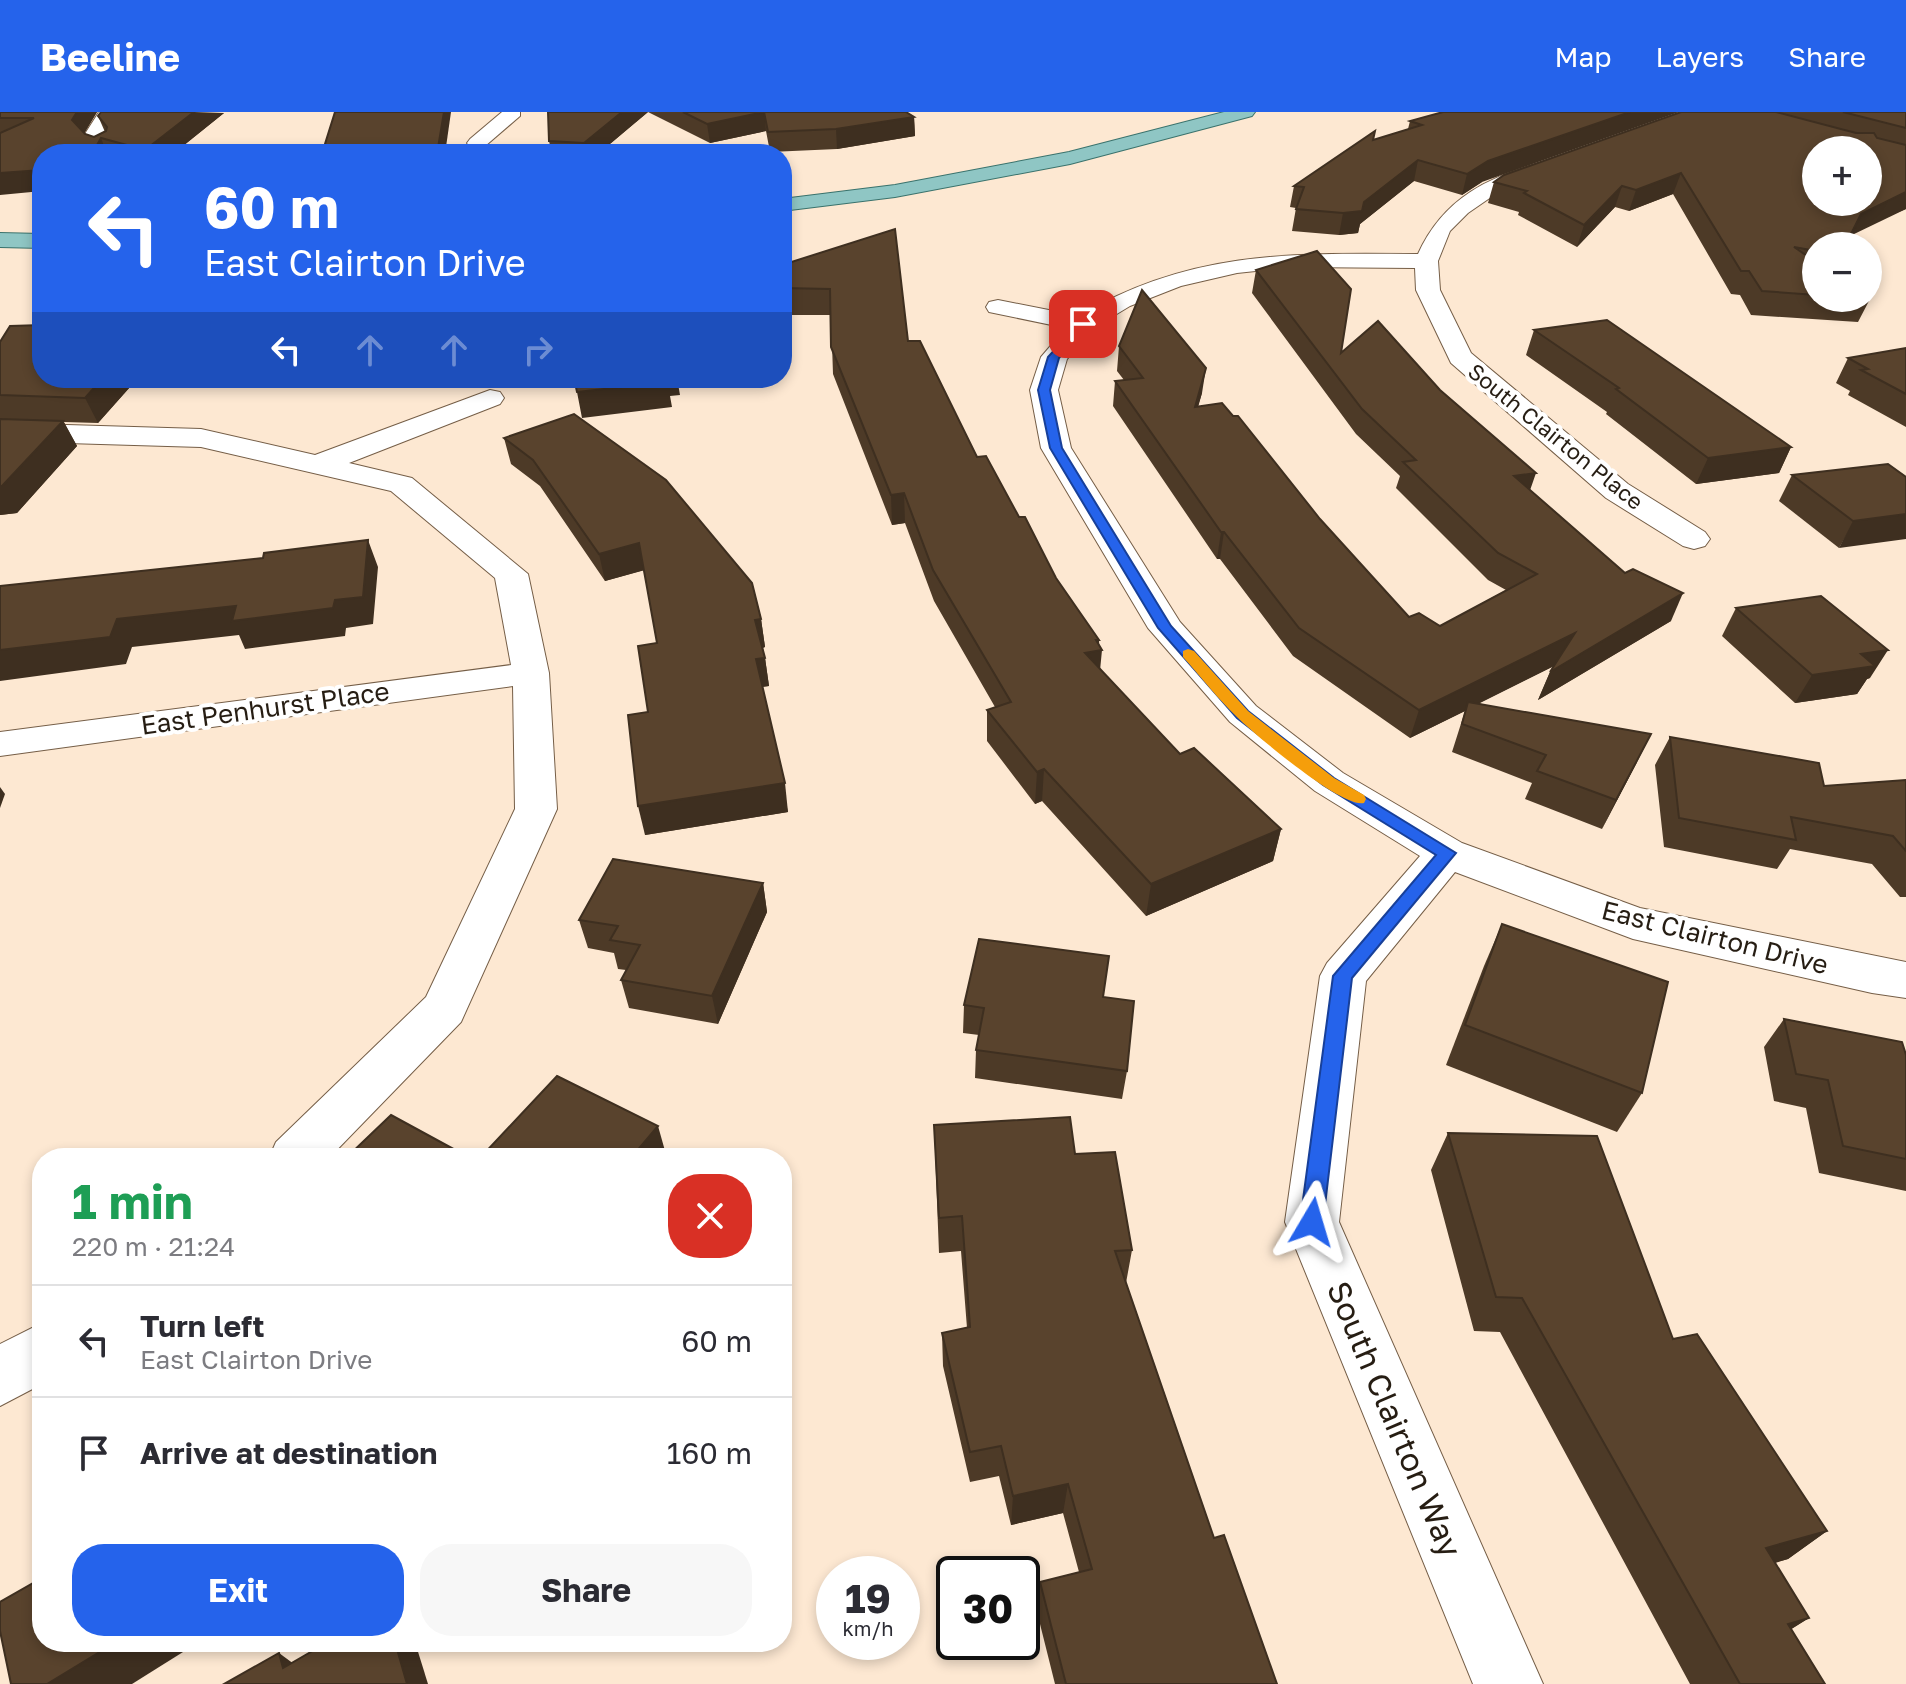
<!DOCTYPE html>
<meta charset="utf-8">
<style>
:root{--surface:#fff;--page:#f7f7f7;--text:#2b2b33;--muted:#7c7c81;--line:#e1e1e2;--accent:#2563eb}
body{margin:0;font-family:"Golos Text",sans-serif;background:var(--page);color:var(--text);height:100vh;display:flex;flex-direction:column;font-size:30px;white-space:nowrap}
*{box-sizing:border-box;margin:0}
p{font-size:26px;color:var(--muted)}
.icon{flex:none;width:44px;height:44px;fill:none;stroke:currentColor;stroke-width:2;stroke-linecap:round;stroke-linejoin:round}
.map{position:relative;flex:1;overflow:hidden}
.details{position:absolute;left:32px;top:1036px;width:760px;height:504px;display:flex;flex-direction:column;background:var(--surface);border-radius:32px;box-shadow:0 4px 12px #0003}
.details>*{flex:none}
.banner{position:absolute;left:32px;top:32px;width:760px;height:244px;border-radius:32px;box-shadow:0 4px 12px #0003;background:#2563eb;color:#fff;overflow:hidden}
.controls{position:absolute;left:1802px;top:24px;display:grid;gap:16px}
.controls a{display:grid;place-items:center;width:80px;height:80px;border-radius:50%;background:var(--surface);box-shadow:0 4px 12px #0003;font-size:40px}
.speed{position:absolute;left:816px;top:1444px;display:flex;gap:16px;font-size:40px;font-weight:700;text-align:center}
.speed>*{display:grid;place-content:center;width:104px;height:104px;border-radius:50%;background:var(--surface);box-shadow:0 4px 12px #0003;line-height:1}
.speed small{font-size:20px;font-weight:400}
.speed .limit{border:4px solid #111;border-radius:12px;background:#fff;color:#111}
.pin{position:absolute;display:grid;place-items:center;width:68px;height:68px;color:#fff;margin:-34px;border-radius:16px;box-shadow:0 4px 12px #0006}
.me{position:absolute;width:88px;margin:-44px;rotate:7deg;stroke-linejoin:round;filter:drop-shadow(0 0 6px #0008)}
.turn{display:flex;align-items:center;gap:28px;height:168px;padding:0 40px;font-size:36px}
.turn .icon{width:104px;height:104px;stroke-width:2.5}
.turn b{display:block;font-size:56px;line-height:68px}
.lanes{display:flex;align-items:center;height:76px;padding:0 40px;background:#0003;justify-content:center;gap:40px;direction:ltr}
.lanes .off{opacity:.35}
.round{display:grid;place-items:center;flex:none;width:84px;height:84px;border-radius:32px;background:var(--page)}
.headline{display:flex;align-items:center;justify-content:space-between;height:136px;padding:0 40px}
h1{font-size:48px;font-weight:700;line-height:60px;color:#1e9e55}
.button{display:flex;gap:16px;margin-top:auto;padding:16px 40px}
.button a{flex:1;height:92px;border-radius:32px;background:var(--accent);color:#fff;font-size:32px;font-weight:700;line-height:92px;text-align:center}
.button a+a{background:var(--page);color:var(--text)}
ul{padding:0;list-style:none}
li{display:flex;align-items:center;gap:24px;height:112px;padding:0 40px;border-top:2px solid var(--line)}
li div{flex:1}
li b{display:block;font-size:30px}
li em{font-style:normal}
header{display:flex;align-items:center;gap:48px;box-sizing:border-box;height:112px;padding:0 40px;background:var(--accent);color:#fff}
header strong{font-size:38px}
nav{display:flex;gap:44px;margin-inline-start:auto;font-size:28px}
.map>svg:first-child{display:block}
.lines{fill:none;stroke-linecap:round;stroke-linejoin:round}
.street-casing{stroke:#755e47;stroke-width:2}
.primary-casing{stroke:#3a726c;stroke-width:2}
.street{fill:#fff;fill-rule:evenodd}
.primary{fill:#8fc6c4;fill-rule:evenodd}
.wall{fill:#4d3a27}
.shaded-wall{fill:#3e2f20}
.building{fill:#59432d;stroke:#3e2f20;stroke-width:2;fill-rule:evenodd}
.route{fill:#2563eb;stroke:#184099;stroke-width:2}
.slow{fill:#f59e0b}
.labels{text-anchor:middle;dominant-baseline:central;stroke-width:8;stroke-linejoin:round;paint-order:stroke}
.far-street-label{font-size:22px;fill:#261d13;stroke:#fff}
.street-label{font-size:26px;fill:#261d13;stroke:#fff}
.near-street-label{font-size:32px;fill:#261d13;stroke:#fff}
</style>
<header>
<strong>Beeline</strong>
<nav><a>Map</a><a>Layers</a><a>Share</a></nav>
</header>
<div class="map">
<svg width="1906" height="1572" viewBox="0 0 1906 1572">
<rect width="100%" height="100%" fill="#fde8d2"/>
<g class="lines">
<defs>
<g id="street">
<path d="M 99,0 L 121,0 L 110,9 L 103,24 L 113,36 L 103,42 L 96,40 L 83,25 Z"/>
<path d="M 502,0 L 520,0 L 520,4 L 484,35 L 470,35 L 467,31 L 470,27 Z"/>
<path d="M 1548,49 L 1555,51 L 1558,55 L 1555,59 L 1497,81 L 1468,101 L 1450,119 L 1438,149 L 1440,178 L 1471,241 L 1628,372 L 1705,420 L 1710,427 L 1705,434 L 1694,437 L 1683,434 L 1606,386 L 1451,251 L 1416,178 L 1415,156 L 1294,155 L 1237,161 L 1181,174 L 1130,194 L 1092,217 L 1067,247 L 1058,278 L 1071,336 L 1180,510 L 1256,594 L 1343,661 L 1462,731 L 1640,796 L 1906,850 L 1906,886 L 1872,881 L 1633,827 L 1455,760 L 1366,869 L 1339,1110 L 1543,1572 L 1473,1572 L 1285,1110 L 1320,864 L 1327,851 L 1420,744 L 1315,679 L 1230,610 L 1148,516 L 1041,336 L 1030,278 L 1041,245 L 1066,216 L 989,200 L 986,195 L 989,190 L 998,188 L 1079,204 C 1190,138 1294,141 1418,142 C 1443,86 1490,63 1548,49 Z"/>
<path d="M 490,278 L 500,280 L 504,286 L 500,292 L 349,351 L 412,366 L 528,462 L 549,561 L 557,697 L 461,910 L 329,1046 L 269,1046 L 276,1030 L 426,885 L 515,697 L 513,574 L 0,644 L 0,620 L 511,553 L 495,466 L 391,379 L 201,335 L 0,329 L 0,311 L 201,317 L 315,343 Z"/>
<path d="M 42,1211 L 42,1272 L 0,1294 L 0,1232 Z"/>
</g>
<g id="primary">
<path d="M 1224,0 L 1255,0 L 1252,4 L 1070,52 L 895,85 L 782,99 L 782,87 L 895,73 L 1069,40 Z"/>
<path d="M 0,121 L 42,122 L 42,136 L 0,135 Z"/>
</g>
</defs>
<use href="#street" class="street-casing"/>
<use href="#primary" class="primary-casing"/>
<use href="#street" class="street"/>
<use href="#primary" class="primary"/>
</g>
<g class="wall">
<path d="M 0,0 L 97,0 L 84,21 L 94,25 L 105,20 L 98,4 L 224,1 L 173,42 L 42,42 L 0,83 Z"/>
<path d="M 548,0 L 648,0 L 598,42 L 552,42 L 549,29 Z"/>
<path d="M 648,0 L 906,0 L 914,5 L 915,24 L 837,37 L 770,40 L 766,19 L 710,31 Z"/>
<path d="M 1443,0 L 1482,70 L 1462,83 L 1414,69 L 1360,112 L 1358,121 L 1339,123 L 1292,119 L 1296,96 L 1290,95 L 1294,74 L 1373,28 L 1408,17 L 1410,9 Z"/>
<path d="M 1681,0 L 1906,0 L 1906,97 L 1816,134 L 1816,186 L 1870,187 L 1858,210 L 1751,203 L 1740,183 L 1731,182 L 1673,82 L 1629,99 L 1615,95 L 1577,135 L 1518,103 L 1519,100 L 1488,91 L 1494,70 Z"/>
<path d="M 325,32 L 445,42 L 328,42 Z"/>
<path d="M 895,117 L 908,229 L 977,345 L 1019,405 L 1056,466 L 1099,528 L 1100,557 L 1180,642 L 1281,717 L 1273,749 L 1146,804 L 1042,689 L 1035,692 L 987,629 L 987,598 L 995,595 L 934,489 L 905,411 L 892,413 L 833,262 L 831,203 L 782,203 L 782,153 Z"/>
<path d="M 1256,158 L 1341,241 L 1440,278 L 1530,378 L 1671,509 L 1538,588 L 1550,560 L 1554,554 L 1479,591 L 1637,650 L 1602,717 L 1525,687 L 1532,671 L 1452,640 L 1465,599 L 1410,626 L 1293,544 L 1220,447 L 1217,447 L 1113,294 L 1115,269 L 1124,268 L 1117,259 L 1119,234 L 1202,281 L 1198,294 L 1320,407 L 1409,505 L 1440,514 L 1506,478 L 1488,468 L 1396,376 L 1400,364 L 1356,322 L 1252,181 Z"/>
<path d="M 1534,218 L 1791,335 L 1779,361 L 1696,372 L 1606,302 L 1607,300 L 1526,243 Z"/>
<path d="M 0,230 L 42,266 L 138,266 L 98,311 L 64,310 L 77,334 L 17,401 L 0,403 Z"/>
<path d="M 1906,236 L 1906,315 L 1848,283 L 1850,279 L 1836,271 L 1848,246 Z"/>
<path d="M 504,326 L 761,507 L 765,535 L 763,536 L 765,546 L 769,574 L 762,575 L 788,700 L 645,723 L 657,531 L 644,458 L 605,469 L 540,374 L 511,352 Z"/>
<path d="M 1888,352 L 1839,436 L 1779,389 L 1792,363 Z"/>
<path d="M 1736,496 L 1870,566 L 1867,567 L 1857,582 L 1795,591 L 1722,524 Z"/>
<path d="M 1670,625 L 1824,674 L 1906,668 L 1906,785 L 1900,785 L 1872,752 L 1790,737 L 1777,757 L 1664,735 L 1655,653 Z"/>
<path d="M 763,771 L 767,800 L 718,912 L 629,896 L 621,868 L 626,858 L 618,857 L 614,841 L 588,836 L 579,808 Z"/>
<path d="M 1502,812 L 1642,981 L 1617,1020 L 1446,953 L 1484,854 Z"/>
<path d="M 1103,885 L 1127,959 L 1122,987 L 975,966 L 976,938 L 979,923 L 963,921 L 964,893 Z"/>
<path d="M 1784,907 L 1906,943 L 1906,1079 L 1819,1061 L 1806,996 L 1774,989 L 1764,935 Z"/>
<path d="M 934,1013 L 1075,1042 L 1132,1138 L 1126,1171 L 1214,1426 L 1277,1572 L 1055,1572 L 1036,1496 L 1040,1470 L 1079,1460 L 1063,1401 L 1011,1413 L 999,1364 L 970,1370 L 943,1254 L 942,1221 L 967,1216 L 961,1139 L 939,1141 Z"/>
<path d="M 1448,1021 L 1673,1227 L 1827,1419 L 1788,1447 L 1775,1451 L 1809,1506 L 1791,1517 L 1825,1572 L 1690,1572 L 1500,1220 L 1474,1219 L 1431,1058 Z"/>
</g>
<g class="shaded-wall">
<path d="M 77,0 L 97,0 L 81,27 L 72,8 Z"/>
<path d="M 194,0 L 224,1 L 173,42 L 146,42 L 145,38 Z"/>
<path d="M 444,0 L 451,0 L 445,42 L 437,42 Z"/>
<path d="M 622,0 L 648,0 L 598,42 L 586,42 L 584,31 Z"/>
<path d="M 764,0 L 766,19 L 710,31 L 707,12 Z"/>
<path d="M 1630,0 L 1679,0 L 1482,70 L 1462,83 L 1467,62 L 1488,49 Z"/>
<path d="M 914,5 L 915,24 L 837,37 L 836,17 Z"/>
<path d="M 101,26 L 107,42 L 92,42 Z"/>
<path d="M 1418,48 L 1414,69 L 1360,112 L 1358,121 L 1339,123 L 1343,101 L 1364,90 Z"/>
<path d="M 42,58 L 42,79 L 0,83 L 0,61 Z"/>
<path d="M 1681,61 L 1673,82 L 1629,99 L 1636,78 Z"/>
<path d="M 1622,74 L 1615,95 L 1577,135 L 1584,113 Z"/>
<path d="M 1906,80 L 1906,97 L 1850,124 L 1861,102 Z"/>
<path d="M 1206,256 L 1202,281 L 1191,320 L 1195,295 Z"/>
<path d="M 103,266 L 138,266 L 98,311 L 85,286 Z"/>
<path d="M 666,266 L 677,266 L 680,283 L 670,284 L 672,295 L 582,306 L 577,280 Z"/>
<path d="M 63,309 L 77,334 L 17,401 L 0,403 L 0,374 Z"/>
<path d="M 1791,335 L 1779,361 L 1696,372 L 1708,346 Z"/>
<path d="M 1536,361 L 1527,387 L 1514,364 Z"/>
<path d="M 904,381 L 905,411 L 892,413 L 891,383 Z"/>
<path d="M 1906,402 L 1906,427 L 1839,436 L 1853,409 Z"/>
<path d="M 1221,420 L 1224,420 L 1220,447 L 1217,447 Z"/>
<path d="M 368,428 L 378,455 L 373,512 L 346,516 L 345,524 L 245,537 L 239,523 L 132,535 L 126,552 L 0,569 L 0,538 L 117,507 L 236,494 L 335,488 Z"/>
<path d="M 639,431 L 645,458 L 605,469 L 599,442 Z"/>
<path d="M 1683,481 L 1671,509 L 1538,588 L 1550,560 Z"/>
<path d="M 761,507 L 765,535 L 759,536 L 755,508 Z"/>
<path d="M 1575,521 L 1564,549 L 1466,598 L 1468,590 L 1465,599 L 1410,626 L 1419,598 Z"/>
<path d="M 1096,528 L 1099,528 L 1098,539 L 1102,538 L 1099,569 L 1085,541 Z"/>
<path d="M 1888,538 L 1870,566 L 1867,567 L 1857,582 L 1795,591 L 1812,563 L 1861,542 Z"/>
<path d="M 765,546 L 769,574 L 760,575 L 756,547 Z"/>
<path d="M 1651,622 L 1637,650 L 1602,717 L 1616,688 Z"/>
<path d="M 1044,657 L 1042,689 L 1035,692 L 1037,660 Z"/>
<path d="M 785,671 L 788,700 L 645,723 L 638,694 Z"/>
<path d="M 0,675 L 5,682 L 0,696 Z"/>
<path d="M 1281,717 L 1273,749 L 1146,804 L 1151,772 Z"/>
<path d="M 763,771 L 767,800 L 718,912 L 712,884 Z"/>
<path d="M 658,1014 L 667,1046 L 631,1046 Z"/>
<path d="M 1068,1372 L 1063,1401 L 1011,1413 L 1013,1384 Z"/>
<path d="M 1827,1419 L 1788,1447 L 1729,1463 L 1766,1436 Z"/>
<path d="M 1809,1506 L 1769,1531 L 1788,1512 Z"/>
<path d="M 116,1530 L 199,1530 L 132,1572 L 47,1572 Z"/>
<path d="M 395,1530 L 415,1530 L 428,1572 L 407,1572 Z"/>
<path d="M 279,1541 L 313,1566 L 283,1556 Z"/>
</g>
<g class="building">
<path d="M 0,0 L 77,0 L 72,8 L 85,22 L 94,25 L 106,19 L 107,15 L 98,4 L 101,0 L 194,0 L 145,38 L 101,26 L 92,42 L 42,42 L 42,58 L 0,61 L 0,21 L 34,6 L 0,6 Z"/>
<path d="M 335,0 L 444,0 L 437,42 L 336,42 L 325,32 Z"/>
<path d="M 548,0 L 622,0 L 584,31 L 549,29 Z"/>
<path d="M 683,0 L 764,0 L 707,12 Z"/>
<path d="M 764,0 L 906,0 L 914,5 L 836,17 L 768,20 Z"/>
<path d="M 1443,0 L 1630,0 L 1488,49 L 1467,62 L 1418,48 L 1364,90 L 1362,99 L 1343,101 L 1296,97 L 1304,75 L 1294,74 L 1375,19 L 1373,28 L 1422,13 L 1410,9 Z"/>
<path d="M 1681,0 L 1776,0 L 1856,21 L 1874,21 L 1877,26 L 1906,33 L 1906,80 L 1861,102 L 1845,134 L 1816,134 L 1816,139 L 1794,135 L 1816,150 L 1816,183 L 1762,179 L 1749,159 L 1741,159 L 1681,61 L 1636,78 L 1622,74 L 1584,113 L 1524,81 L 1527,79 L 1494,70 L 1504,63 ZM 1816,38 L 1868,38 L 1868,90 L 1816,90 Z"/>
<path d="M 1843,0 L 1906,0 L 1906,16 Z"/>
<path d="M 895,117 L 908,229 L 920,229 L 977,345 L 986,344 L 1019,405 L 1025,405 L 1056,466 L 1099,528 L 1096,528 L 1102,538 L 1085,541 L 1180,642 L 1194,636 L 1281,717 L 1151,772 L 1044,657 L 1037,660 L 987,598 L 1011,590 L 933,458 L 904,381 L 891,383 L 831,235 L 830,177 L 782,176 L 782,153 Z"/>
<path d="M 1317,139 L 1351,177 L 1341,241 L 1378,209 L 1440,278 L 1536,361 L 1514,364 L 1625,461 L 1633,457 L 1683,481 L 1550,560 L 1575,521 L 1419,598 L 1299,516 L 1224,420 L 1221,420 L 1115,269 L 1143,266 L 1119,234 L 1142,178 L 1206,256 L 1195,295 L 1222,291 L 1233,304 L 1238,304 L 1320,407 L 1409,505 L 1419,501 L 1440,514 L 1537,462 L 1498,441 L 1403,350 L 1416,348 L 1362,297 L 1256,158 Z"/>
<path d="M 1607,208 L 1791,335 L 1708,346 L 1616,277 L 1619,276 L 1534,218 Z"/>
<path d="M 42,213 L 42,266 L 103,266 L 85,286 L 0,283 L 0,230 L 10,214 Z"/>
<path d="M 1906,236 L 1906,282 L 1861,258 L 1868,257 L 1848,246 Z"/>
<path d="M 574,266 L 667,266 L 668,270 L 577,280 Z"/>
<path d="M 574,302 L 666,368 L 752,471 L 761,507 L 755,508 L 765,546 L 756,547 L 785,671 L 638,694 L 628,603 L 648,600 L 638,534 L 657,531 L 639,431 L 599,442 L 533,348 L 504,326 Z"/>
<path d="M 0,307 L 63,309 L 2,374 L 0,374 Z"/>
<path d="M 1888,352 L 1906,365 L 1906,402 L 1853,409 L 1792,363 Z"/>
<path d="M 368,428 L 363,485 L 335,488 L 333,496 L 232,509 L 236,494 L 117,507 L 110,525 L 0,538 L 0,474 L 263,446 L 264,441 Z"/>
<path d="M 1821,484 L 1888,538 L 1861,542 L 1875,554 L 1812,563 L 1736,496 Z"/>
<path d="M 1468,590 L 1651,622 L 1616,688 L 1537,659 L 1546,643 L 1462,612 Z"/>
<path d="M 1670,625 L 1819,651 L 1824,674 L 1906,668 L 1906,739 L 1893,724 L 1791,705 L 1796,728 L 1679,706 Z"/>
<path d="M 613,747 L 763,771 L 712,884 L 621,868 L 640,833 L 610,828 L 618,814 L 579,808 Z"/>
<path d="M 1502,812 L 1668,870 L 1642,981 L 1465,913 Z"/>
<path d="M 979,827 L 1109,844 L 1103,885 L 1134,889 L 1127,959 L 976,938 L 984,896 L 964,893 Z"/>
<path d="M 1784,907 L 1902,930 L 1906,943 L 1906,1047 L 1843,1034 L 1828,968 L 1796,962 Z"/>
<path d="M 557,964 L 658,1014 L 631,1046 L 480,1046 Z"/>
<path d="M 391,1003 L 470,1046 L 346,1046 Z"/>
<path d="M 1070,1005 L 1075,1042 L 1115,1040 L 1132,1138 L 1115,1139 L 1214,1426 L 1224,1423 L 1277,1572 L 1066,1572 L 1040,1470 L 1092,1457 L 1068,1372 L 1013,1384 L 1001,1334 L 970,1340 L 942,1221 L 970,1215 L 962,1104 L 939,1106 L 934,1013 Z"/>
<path d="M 1448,1021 L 1597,1024 L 1673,1227 L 1697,1222 L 1827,1419 L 1766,1436 L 1809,1506 L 1788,1512 L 1825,1572 L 1740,1572 L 1522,1186 L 1496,1185 Z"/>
<path d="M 42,1466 L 42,1530 L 116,1530 L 47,1572 L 11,1572 L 0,1519 L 0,1490 Z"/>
<path d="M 328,1530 L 395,1530 L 407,1572 L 224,1572 L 279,1541 L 283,1556 Z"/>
</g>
<path class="route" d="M 1080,210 L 1088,212 L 1059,246 L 1050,278 L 1062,336 L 1171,514 L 1248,599 L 1334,666 L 1456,741 L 1352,866 L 1323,1110 L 1320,1117 L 1312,1120 L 1304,1117 L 1300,1110 L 1333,864 L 1436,743 L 1323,673 L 1237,606 L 1158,516 L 1050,336 L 1038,278 L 1048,245 Z"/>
<path class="slow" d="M 1188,537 L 1194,539 L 1248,599 L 1334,666 L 1364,683 L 1366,687 L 1364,691 C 1343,697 1255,623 1237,605 C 1218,587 1201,565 1183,545 L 1183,539 Z"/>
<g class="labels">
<g class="far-street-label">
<text transform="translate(1556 324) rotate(39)">South Clairton Place</text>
</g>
<g class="street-label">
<text transform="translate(265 596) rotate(-8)">East Penhurst Place</text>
<text transform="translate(1715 825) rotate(14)">East Clairton Drive</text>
</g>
<g class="near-street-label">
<text transform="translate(1395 1307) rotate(67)">South Clairton Way</text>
</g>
</g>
</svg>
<div class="controls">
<a>+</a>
<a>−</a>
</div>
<div class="speed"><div>19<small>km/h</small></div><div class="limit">30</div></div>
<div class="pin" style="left:1083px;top:212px;background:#d93025"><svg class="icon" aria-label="arrive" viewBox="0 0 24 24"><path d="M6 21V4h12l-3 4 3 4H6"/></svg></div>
<svg class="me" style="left:1312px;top:1110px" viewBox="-20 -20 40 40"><path d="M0-17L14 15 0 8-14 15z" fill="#2563eb" stroke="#fff" stroke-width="4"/></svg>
<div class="banner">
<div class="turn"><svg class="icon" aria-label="left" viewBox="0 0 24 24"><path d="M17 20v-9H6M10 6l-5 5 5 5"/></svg><div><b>60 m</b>East Clairton Drive</div></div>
<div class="lanes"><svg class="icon" aria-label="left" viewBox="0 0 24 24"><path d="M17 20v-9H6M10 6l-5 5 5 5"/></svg><svg class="icon off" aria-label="ahead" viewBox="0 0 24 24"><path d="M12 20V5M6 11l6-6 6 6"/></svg><svg class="icon off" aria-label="ahead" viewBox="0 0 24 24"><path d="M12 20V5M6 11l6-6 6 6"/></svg><svg class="icon off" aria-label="right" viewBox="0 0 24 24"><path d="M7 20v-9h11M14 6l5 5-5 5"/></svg></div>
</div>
<section class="details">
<div class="headline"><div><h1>1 min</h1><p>220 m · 21:24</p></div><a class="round" style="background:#d93025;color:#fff"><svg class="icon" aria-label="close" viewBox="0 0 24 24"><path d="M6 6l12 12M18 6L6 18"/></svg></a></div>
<ul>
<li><svg class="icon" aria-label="left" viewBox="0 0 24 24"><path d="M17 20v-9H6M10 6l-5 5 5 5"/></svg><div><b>Turn left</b><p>East Clairton Drive</p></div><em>60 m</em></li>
<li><svg class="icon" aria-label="arrive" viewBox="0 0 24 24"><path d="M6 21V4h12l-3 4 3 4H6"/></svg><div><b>Arrive at destination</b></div><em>160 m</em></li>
</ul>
<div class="button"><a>Exit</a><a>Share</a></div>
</section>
</div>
